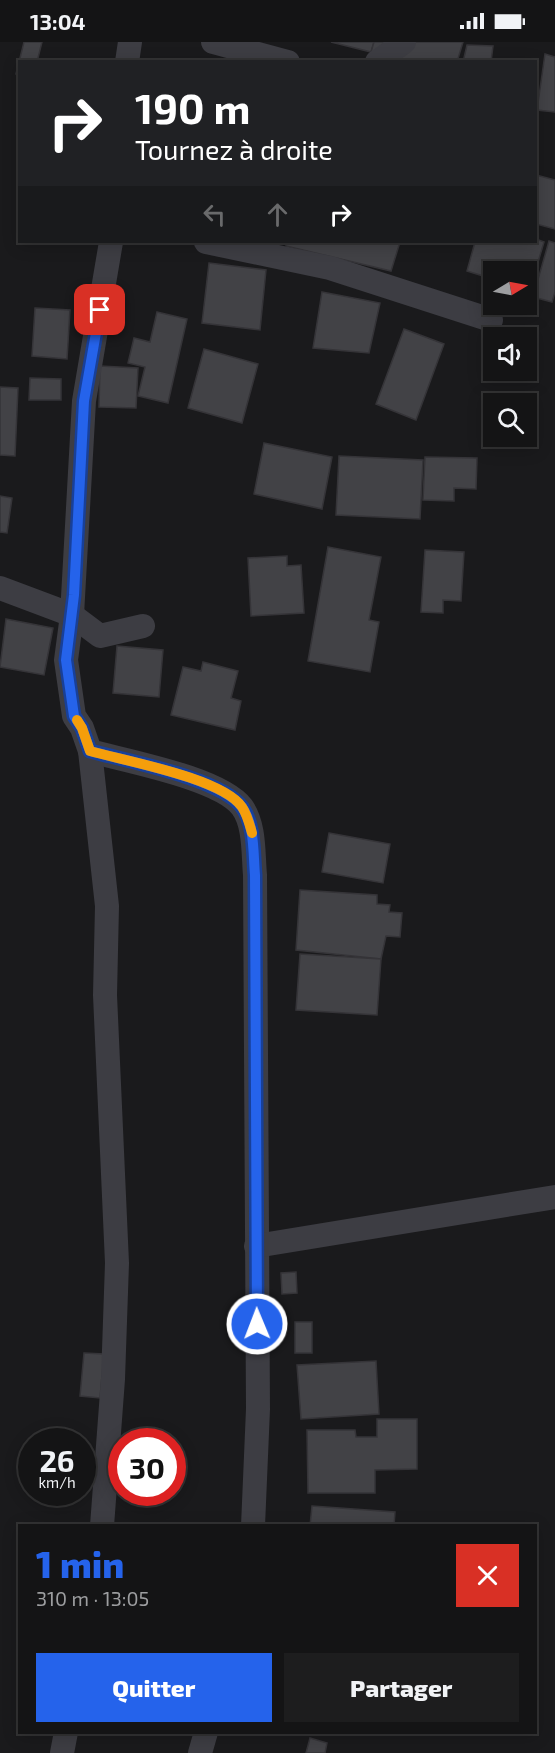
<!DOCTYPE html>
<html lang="fr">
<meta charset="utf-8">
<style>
:root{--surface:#141415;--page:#1d1d1e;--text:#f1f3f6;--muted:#9d9ea0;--line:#333334;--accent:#2563eb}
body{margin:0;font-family:"Exo 2",sans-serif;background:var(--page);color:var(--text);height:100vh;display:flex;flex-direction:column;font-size:22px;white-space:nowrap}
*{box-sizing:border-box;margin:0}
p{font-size:20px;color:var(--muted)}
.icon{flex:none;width:33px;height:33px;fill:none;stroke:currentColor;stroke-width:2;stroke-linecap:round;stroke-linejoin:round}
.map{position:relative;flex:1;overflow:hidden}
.sheet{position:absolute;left:18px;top:1482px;width:519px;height:210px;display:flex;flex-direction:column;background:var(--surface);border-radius:0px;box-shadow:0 3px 15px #0003,0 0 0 2px var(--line)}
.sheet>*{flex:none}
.banner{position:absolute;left:18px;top:18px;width:519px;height:183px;border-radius:0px;box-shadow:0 3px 15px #0003,0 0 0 2px var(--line);background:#202124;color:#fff;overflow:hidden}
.needle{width:39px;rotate:80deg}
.tools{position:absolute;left:483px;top:219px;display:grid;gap:12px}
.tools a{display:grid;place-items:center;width:54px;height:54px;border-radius:0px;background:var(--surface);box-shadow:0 3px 15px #0003,0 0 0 2px var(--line);font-size:30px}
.speed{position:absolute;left:18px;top:1386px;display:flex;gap:12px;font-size:30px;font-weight:700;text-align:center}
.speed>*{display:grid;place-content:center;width:78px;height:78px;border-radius:50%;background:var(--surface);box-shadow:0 3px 15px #0003,0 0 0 2px var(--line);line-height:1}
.speed small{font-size:15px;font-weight:400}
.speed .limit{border:9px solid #d22;background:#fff;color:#111}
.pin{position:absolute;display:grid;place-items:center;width:51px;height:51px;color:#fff;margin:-26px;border-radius:12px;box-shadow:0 3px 9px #0006}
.me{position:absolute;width:66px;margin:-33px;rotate:359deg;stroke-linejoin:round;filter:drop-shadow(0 0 4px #0008)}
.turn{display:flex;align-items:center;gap:21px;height:126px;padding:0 18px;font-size:27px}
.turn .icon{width:78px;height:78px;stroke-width:2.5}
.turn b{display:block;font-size:42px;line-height:51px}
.lanes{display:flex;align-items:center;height:57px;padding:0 18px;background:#0003;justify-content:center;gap:30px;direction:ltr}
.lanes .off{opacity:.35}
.round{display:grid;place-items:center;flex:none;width:63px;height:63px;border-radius:0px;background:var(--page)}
.head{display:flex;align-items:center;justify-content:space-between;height:102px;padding:0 18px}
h1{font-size:36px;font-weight:800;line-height:45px;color:var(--accent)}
.button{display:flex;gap:12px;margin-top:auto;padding:12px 18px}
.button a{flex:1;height:69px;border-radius:0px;background:var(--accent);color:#fff;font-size:24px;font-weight:800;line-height:69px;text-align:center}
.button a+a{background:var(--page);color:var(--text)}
.status{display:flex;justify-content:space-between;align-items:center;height:42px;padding:0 30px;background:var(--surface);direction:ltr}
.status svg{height:16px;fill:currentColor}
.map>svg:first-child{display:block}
.building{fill:#424246;stroke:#353438;stroke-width:1.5}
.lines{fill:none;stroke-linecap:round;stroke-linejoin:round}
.minor{stroke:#3d3d43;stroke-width:24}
.route-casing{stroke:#184099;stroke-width:15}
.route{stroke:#2563eb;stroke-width:10}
.slow{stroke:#f59e0b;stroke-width:10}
</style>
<div class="status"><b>13:04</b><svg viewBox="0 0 49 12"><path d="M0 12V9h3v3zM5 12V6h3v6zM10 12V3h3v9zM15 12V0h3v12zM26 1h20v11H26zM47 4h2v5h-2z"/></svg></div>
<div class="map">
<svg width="555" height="1711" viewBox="0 0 555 1711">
<rect width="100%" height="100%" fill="#1a1a1c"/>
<g class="building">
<path d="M 24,0 L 42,0 L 37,20 L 20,20 L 20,33 L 16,32 Z"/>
<path d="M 331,0 L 374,0 L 371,10 Z"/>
<path d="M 374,0 L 463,0 L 457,20 L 391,20 L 371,10 Z"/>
<path d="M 467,3 L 493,4 L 491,20 L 463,20 Z"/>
<path d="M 545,12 L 555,15 L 555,70 L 537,68 Z"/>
<path d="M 536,133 L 555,138 L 555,187 L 536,182 Z"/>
<path d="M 536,197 L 544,200 L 530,247 L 526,246 L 526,230 L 494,230 L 494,248 L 483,234 L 467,229 L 475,200 L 536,200 Z"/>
<path d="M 549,199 L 555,201 L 555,250 L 552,260 L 533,255 Z"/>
<path d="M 286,200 L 400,200 L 391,229 L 286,204 Z"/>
<path d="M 209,221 L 266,228 L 260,288 L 202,281 Z"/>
<path d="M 322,250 L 380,261 L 369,311 L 313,306 Z"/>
<path d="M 35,266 L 70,268 L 67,317 L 32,314 Z"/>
<path d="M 157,270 L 187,277 L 168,361 L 138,354 L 145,325 L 128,321 L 134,296 L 150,300 Z"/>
<path d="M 404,287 L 444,302 L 416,378 L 376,362 Z"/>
<path d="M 204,307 L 258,322 L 242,381 L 188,366 Z"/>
<path d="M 100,324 L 138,326 L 136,366 L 99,365 Z"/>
<path d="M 30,336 L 61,337 L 61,358 L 29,358 Z"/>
<path d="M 0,345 L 18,346 L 15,414 L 0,413 Z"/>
<path d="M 264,401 L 332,415 L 322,467 L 254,452 Z"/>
<path d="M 339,414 L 423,418 L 420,477 L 336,473 Z"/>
<path d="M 425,415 L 477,416 L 476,447 L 454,446 L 454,459 L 423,458 Z"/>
<path d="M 0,454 L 12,456 L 7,491 L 0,490 Z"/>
<path d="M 328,505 L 381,515 L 369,578 L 379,580 L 370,630 L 308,619 Z"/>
<path d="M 425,508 L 464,510 L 461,559 L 443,558 L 443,571 L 421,570 Z"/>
<path d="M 287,514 L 287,524 L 301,523 L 304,571 L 251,574 L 248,516 Z"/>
<path d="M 6,577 L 53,586 L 44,633 L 0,625 Z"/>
<path d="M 117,604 L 163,608 L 159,655 L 113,651 Z"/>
<path d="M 203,620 L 238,629 L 231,656 L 241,659 L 235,688 L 171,673 L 183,625 L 201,629 Z"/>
<path d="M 329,791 L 390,802 L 383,841 L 322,830 Z"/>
<path d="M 300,848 L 377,853 L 377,862 L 390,863 L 389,870 L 402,871 L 400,895 L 386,894 L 381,917 L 296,908 Z"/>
<path d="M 300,912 L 381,917 L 377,973 L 296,968 Z"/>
<path d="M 296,1230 L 297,1251 L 282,1252 L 281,1231 Z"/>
<rect x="295" y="1280" width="17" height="31"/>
<path d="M 84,1311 L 104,1312 L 100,1356 L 80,1354 Z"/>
<path d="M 376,1319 L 379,1372 L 301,1377 L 297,1323 Z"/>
<path d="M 377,1377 L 417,1377 L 417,1427 L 375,1428 L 375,1451 L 308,1451 L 307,1388 L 355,1388 L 356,1395 L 377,1395 Z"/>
<path d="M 312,1464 L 395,1470 L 394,1484 L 310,1484 Z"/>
<path d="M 310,1696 L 327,1701 L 325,1711 L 306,1711 Z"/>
</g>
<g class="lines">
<g class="minor">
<path d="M 213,0 L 288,20"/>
<path d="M 127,20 L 130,0"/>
<path d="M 377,20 L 404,0"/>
<path d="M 111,200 L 84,359 L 72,573 L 66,618 L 74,674 L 82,686 L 90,709 C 126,719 220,736 242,765 C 255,783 253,811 255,833 L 258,1367 L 253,1484"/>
<path d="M 206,200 L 330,226 L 491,278"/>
<path d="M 0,546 L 72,573 L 100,594 L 143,584"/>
<path d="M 90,709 L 107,864 L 105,953 L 117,1221 L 113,1337 L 102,1484"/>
<path d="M 256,1204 L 555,1155"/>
<path d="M 62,1711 L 66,1690"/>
<path d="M 200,1711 L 206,1690"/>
</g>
</g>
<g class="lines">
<defs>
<path id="route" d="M 100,268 L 84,359 L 74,553 L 66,618 L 74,674 L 82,686 L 90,709 C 126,719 220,736 242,765 C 255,783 253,811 255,833 L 257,1282"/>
</defs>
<use href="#route" class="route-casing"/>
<use href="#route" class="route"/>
<path class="slow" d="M 77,678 L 82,686 L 90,709 C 125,719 222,736 242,765 C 247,772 250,784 252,791"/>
</g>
</svg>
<div class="tools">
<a><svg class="needle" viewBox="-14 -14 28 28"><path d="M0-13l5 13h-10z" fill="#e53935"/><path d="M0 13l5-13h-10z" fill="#9d9ea0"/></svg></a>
<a><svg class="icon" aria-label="sound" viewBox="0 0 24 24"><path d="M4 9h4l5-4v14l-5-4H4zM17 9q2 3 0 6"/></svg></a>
<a><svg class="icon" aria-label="search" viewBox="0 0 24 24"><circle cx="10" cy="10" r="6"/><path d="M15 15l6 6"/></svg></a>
</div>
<div class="speed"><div>26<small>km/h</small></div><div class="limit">30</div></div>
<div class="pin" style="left:100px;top:268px;background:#d93025"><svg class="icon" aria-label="arrive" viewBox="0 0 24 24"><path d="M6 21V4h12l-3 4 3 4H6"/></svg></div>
<svg class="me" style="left:257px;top:1282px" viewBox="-20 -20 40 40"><circle r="17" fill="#2563eb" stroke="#fff" stroke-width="3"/><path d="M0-11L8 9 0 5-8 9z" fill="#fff"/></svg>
<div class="banner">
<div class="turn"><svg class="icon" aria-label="right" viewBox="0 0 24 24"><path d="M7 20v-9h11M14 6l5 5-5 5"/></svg><div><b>190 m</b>Tournez à droite</div></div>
<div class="lanes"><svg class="icon off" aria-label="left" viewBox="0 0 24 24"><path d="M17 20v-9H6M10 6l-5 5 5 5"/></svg><svg class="icon off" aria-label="ahead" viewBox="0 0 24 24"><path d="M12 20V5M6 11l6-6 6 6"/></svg><svg class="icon" aria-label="right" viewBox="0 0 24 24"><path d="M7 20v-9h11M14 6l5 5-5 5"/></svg></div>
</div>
<section class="sheet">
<div class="head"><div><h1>1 min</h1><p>310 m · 13:05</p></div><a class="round" style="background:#d93025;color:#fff"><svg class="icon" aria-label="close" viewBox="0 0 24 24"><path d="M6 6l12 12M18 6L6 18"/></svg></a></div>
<div class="button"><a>Quitter</a><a>Partager</a></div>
</section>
</div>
